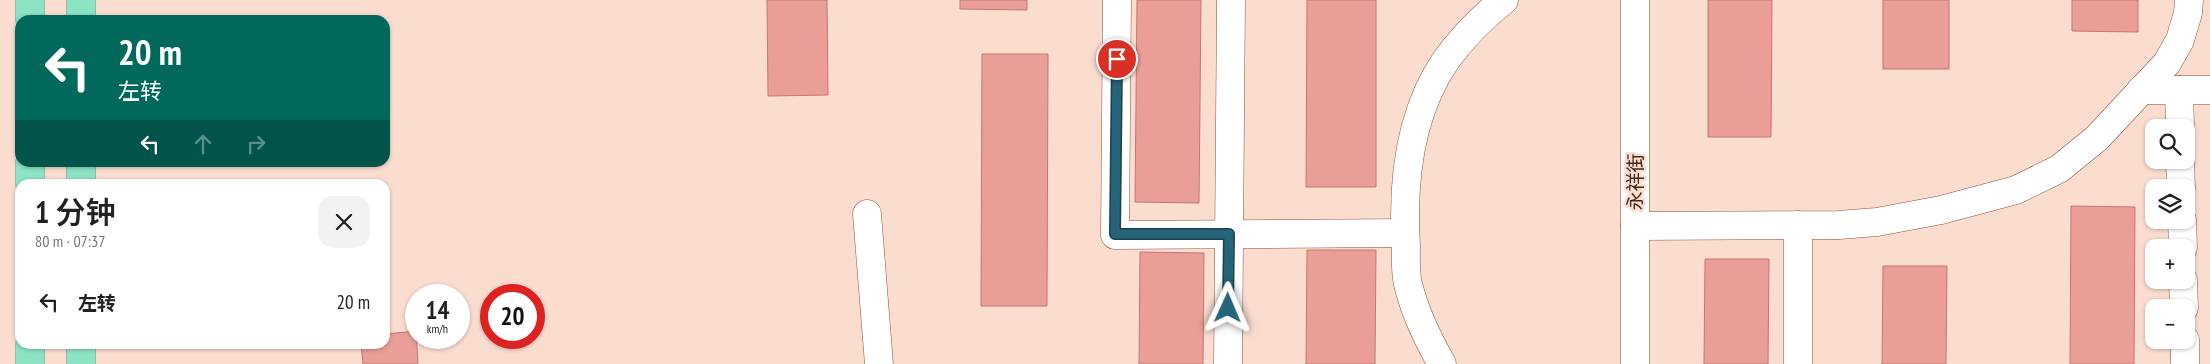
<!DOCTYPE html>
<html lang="zh">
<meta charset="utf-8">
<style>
:root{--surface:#fff;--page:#f2f2f2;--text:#202124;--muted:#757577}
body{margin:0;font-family:"PT Sans Narrow","Noto Sans SC",sans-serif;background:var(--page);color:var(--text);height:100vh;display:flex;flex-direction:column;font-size:19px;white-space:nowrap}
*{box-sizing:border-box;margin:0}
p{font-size:16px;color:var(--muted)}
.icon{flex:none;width:28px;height:28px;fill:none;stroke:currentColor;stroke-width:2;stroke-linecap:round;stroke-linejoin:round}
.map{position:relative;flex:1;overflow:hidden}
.drawer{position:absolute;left:15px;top:179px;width:375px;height:170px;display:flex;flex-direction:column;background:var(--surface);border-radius:15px;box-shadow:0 1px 4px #0004}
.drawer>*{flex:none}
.guide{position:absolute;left:15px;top:15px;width:375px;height:152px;border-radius:15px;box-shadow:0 1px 4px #0004;background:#00695c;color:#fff;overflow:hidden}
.fabs{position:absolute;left:2145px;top:119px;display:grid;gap:10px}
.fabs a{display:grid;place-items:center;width:50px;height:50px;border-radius:10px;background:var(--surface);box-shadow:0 1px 4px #0004;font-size:25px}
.speed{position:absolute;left:405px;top:284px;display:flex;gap:10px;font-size:25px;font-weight:700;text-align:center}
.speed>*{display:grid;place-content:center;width:65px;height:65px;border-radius:50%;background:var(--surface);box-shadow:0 1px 4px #0004;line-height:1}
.speed small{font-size:12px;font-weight:400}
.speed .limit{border:8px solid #d22;background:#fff;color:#111}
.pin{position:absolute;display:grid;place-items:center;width:42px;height:42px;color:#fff;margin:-21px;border:2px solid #fff;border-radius:50%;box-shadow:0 1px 5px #0007}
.me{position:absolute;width:55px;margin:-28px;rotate:1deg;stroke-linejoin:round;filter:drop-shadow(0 0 4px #0008)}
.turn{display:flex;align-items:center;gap:18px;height:105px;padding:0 20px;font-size:22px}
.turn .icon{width:65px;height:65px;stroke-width:2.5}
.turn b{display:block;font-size:35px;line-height:42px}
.lanes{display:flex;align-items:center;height:48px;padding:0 20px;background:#0003;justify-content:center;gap:25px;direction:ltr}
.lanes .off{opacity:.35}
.round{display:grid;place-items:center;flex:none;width:52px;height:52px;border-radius:15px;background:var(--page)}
.head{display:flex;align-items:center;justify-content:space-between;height:85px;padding:0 20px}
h1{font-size:30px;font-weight:600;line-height:38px}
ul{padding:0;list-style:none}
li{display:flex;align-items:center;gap:15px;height:75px;padding:0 20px}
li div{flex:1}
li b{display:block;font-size:19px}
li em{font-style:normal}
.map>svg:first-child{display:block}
.building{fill:#eb9e97;stroke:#c17872}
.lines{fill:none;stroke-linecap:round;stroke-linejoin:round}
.minor-casing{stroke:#8f5235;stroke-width:29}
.major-casing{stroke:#409670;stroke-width:29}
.minor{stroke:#fff;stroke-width:28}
.major{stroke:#8ce4c5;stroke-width:28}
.route-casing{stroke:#19414f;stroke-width:12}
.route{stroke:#26647a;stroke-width:9}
.labels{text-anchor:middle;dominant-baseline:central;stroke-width:5;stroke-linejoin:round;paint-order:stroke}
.street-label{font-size:19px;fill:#41261a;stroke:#fbddd0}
</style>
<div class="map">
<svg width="2210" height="364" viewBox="0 0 2210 364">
<rect width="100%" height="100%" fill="#fbddd0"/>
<g class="building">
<path d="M 767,0 L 827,0 L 828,95 L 768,96 Z"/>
<path d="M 960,0 L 1027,0 L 1027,10 L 960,9 Z"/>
<path d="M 1137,0 L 1201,0 L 1199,203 L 1135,202 Z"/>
<path d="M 1307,0 L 1376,0 L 1376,187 L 1306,187 Z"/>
<path d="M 1708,0 L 1772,0 L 1771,137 L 1708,137 Z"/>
<rect x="1883" y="0" width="66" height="69"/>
<path d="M 2072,0 L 2138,0 L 2138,32 L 2072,31 Z"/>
<path d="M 982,54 L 1048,54 L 1047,306 L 981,306 Z"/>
<path d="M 2071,206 L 2135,207 L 2134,364 L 2070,364 Z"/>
<path d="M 1307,250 L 1376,250 L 1375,364 L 1306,364 Z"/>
<path d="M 1140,252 L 1204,253 L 1203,364 L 1139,364 Z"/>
<path d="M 1705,259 L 1769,259 L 1768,364 L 1704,364 Z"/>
<path d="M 1883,266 L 1947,266 L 1946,364 L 1882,364 Z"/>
<path d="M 416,331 L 418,364 L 363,364 L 361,344 L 385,344 L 385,334 Z"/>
</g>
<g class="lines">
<defs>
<g id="minor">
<path d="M 1117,0 L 1115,235 L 1405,233"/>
<path d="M 2141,90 L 2210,90"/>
<path d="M 2179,90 L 2180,128"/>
<path d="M 2180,160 L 2181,188"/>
<path d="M 867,214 L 879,364"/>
<path d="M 2182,220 L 2183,248"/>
<path d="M 1635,226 L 1839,225 L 1877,222 L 1941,210 L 2016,190 L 2059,169 L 2097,138 L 2167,63 L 2180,40 L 2188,13 L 2189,0"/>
<path d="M 2183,280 L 2184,308"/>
<path d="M 2185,340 L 2185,364"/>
<path d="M 1228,364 L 1231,0"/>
<path d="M 1442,364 C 1427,338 1415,313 1408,284 C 1405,272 1406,258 1406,246 C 1402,182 1409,114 1446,60 C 1462,38 1484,16 1504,0"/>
<path d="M 1635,364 L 1635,0"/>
<path d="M 1798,364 L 1798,225"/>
</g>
<g id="major">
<path d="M 30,0 L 30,20"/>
<path d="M 81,0 L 81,20"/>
<path d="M 30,162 L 30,184"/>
<path d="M 81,162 L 81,184"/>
<path d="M 30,344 L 30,364"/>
<path d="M 81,344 L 81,364"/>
</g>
</defs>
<use href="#minor" class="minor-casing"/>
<use href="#major" class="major-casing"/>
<use href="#minor" class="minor"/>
<use href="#major" class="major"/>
</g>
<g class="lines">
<defs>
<path id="route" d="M 1117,59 L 1115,234 L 1229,234 L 1228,308"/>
</defs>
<use href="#route" class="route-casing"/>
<use href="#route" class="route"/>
</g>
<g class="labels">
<g class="street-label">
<text transform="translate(1635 182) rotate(-90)">永祥街</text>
</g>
</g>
</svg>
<div class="fabs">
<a><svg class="icon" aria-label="search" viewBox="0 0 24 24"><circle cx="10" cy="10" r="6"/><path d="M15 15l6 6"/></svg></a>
<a><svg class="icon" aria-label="layers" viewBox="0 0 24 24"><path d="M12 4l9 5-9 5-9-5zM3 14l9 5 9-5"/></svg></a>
<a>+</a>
<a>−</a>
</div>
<div class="speed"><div>14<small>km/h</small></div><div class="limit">20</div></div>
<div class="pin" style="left:1117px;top:59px;background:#d93025"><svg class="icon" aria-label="arrive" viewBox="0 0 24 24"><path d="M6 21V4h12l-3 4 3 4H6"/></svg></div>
<svg class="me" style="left:1228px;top:308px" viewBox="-20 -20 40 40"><path d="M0-17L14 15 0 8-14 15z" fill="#26647a" stroke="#fff" stroke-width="4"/></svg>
<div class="guide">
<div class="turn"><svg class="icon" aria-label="left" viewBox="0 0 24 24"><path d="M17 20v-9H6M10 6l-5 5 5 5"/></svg><div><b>20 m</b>左转</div></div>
<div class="lanes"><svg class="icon" aria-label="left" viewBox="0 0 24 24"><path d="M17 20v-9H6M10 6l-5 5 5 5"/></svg><svg class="icon off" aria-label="ahead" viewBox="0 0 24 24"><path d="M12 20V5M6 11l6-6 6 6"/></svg><svg class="icon off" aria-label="right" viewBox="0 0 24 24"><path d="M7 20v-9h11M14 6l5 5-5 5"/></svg></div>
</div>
<section class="drawer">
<div class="head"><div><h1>1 分钟</h1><p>80 m · 07:37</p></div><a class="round"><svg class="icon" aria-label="close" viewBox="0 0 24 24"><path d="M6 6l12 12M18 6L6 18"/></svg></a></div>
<ul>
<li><svg class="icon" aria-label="left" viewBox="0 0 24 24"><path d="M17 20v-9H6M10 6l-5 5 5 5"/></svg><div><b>左转</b></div><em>20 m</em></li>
</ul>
</section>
</div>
